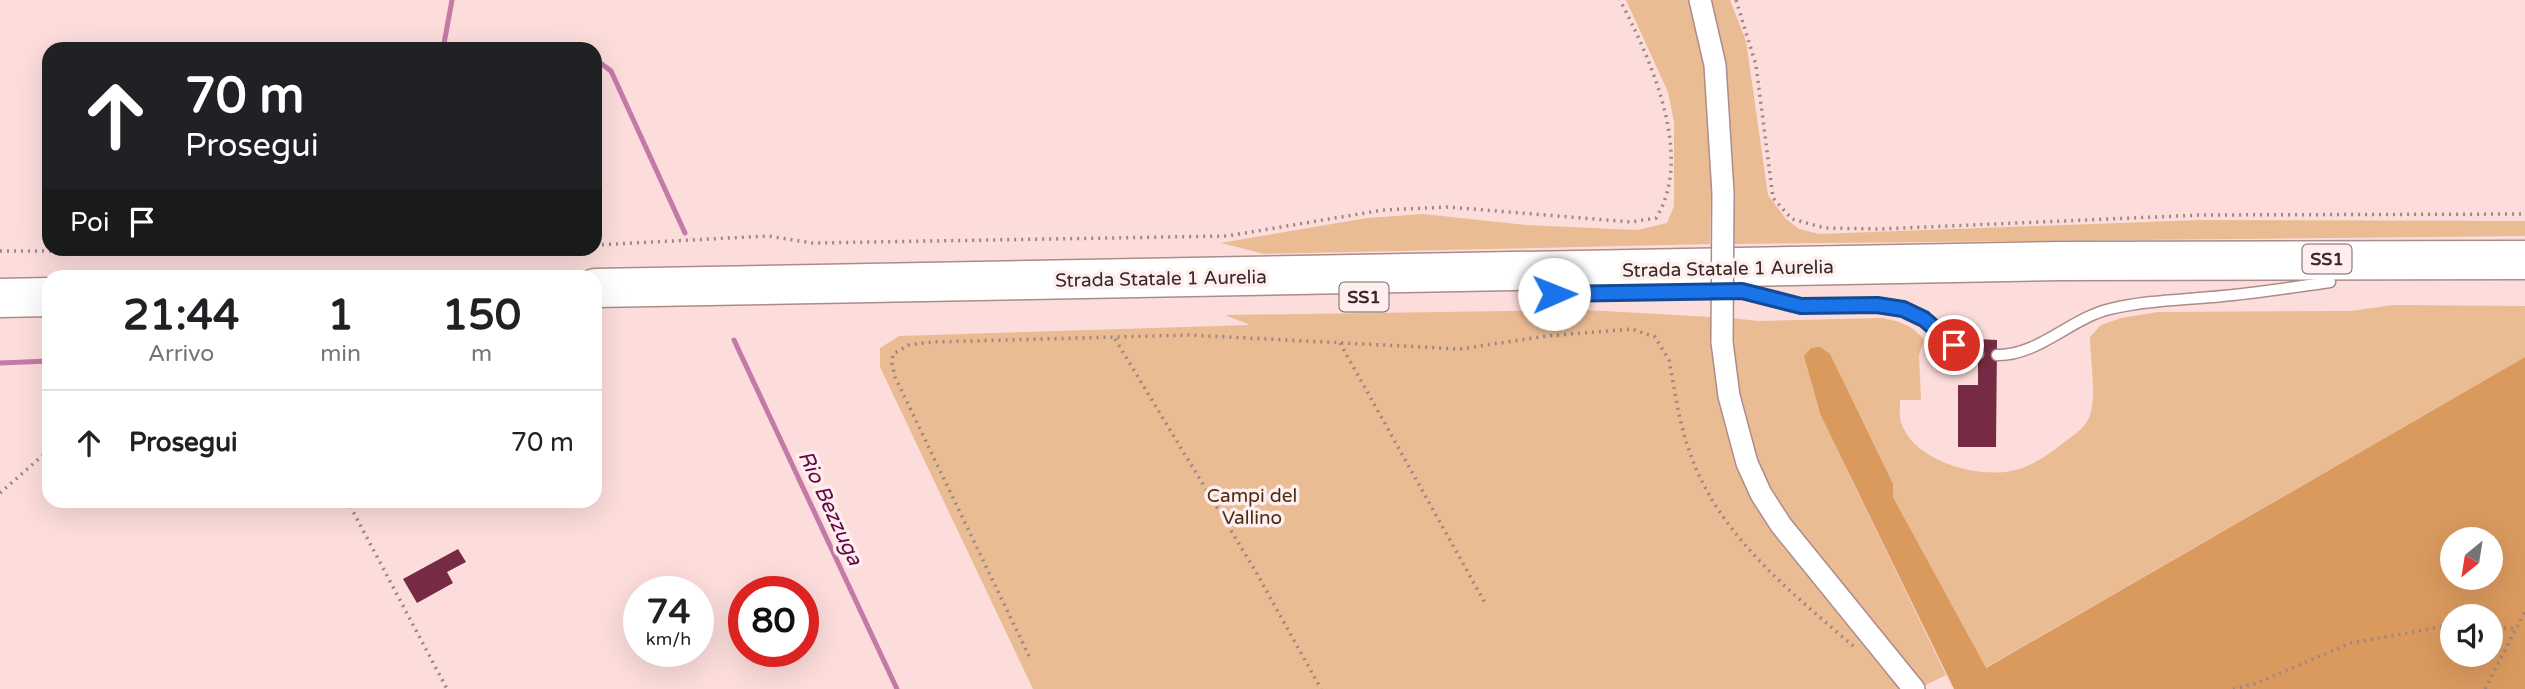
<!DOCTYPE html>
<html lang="it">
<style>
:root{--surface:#fff;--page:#f6f6f6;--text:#202124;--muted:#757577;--line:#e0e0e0}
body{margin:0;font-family:"Varela Round",sans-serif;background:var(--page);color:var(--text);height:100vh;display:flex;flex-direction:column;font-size:26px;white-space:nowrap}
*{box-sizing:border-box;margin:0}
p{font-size:23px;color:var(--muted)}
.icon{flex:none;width:38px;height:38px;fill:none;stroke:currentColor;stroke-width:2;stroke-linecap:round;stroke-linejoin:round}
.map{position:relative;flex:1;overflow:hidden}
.sheet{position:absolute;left:42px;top:270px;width:560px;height:238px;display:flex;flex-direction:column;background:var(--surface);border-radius:21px;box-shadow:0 7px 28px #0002}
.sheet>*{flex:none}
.guide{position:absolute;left:42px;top:42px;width:560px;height:214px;border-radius:21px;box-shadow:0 7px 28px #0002;background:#202124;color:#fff;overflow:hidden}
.needle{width:46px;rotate:210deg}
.tools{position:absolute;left:2440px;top:527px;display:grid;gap:14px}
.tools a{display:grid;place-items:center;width:63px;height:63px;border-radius:50%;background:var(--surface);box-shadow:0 7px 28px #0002;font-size:35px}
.speed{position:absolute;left:623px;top:576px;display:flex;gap:14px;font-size:35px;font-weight:700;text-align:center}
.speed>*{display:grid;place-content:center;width:91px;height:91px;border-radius:50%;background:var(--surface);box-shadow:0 7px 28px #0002;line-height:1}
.speed small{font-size:18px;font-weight:400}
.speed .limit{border:10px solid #d22;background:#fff;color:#111}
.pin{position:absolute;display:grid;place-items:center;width:60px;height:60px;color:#fff;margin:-30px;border:4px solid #fff;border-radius:50%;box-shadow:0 2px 7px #0007}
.me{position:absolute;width:77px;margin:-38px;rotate:89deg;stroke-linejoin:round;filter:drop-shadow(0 0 5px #0008)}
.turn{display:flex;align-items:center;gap:24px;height:147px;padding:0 28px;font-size:32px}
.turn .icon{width:91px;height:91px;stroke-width:2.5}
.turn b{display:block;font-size:49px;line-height:60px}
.then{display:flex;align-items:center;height:66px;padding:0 28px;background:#0003;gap:14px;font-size:26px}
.eta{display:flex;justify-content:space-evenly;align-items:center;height:119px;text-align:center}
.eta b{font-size:42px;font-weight:700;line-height:49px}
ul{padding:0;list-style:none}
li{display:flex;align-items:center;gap:21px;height:105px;padding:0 28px;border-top:2px solid var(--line)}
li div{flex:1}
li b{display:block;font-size:26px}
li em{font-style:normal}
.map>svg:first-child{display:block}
.green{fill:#eabc93}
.forest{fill:#da9a5e;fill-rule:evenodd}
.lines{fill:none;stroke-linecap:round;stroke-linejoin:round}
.stream{stroke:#c47aa7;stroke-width:5}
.building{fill:#762a43}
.lane-casing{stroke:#ad8b88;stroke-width:13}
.street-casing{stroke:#ad8b88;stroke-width:24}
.highway-casing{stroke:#ad8b88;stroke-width:41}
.path{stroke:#9d8684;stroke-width:3.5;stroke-dasharray:2 5;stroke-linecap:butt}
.lane{stroke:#fff;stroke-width:10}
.street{stroke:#fff;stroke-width:21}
.highway{stroke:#fff;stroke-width:38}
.street-bridge-casing{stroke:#ad8b88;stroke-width:24;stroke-linecap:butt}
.street-bridge{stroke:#fff;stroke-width:21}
.route-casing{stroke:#114b97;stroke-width:18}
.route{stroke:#1a73e8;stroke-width:12}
.labels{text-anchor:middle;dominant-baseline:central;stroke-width:7;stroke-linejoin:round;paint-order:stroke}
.shield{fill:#feeeed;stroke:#736463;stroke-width:2}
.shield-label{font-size:18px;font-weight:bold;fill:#372928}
.street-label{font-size:19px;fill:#372928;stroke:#feeeed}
.park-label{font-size:19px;fill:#492e14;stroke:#feeeed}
.water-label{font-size:21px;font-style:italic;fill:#630649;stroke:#feeeed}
</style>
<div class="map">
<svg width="2525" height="689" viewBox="0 0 2525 689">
<rect width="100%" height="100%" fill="#fcdddb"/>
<g class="green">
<path d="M 1626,0 L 1689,0 C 1719,67 1711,171 1710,244 L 1264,254 L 1221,243 L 1367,218 L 1423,214 L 1527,225 L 1637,230 L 1667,223 L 1674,206 L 1674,122 L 1668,92 Z"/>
<path d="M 1710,0 L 1730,0 L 1746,41 L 1768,195 L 1786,219 L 1799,229 L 1819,234 L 2200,220 L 2525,221 L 2525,236 L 1734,244 L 1726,63 Z"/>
<path d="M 2393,305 L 2525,306 L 2525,357 L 1985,668 L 1893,497 L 1893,484 L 1821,416 L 1946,675 L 1924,686 L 1785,514 L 1767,481 L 1749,437 L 1736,381 L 1733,318 L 1757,321 L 1883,318 C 1900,322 1913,325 1924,340 L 1919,355 L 1921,400 L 1900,400 C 1900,407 1899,416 1901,422 C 1913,461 1976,478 2011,471 C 2031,468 2052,452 2067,440 C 2077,433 2088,425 2091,412 C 2096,392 2090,358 2090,337 L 2101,325 L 2121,318 L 2158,312 L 2351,311 Z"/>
<path d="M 1585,310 L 1712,317 L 1717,393 L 1738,464 L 1786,549 L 1890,665 L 1908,689 L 1033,689 L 880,367 L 880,348 L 899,336 L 1250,325 L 1225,315 Z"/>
</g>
<path class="forest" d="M 1820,347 L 1830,354 L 1893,484 L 1893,497 L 1986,668 L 2525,357 L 2525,689 L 1954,689 L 1821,416 L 1804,356 L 1811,348 ZM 2452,539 L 2490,539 L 2490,578 L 2452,578 ZM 2452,616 L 2490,616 L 2490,654 L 2452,654 Z"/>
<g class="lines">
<g class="stream">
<path d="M 443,49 L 452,0"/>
<path d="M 595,59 L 611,71 L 685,233"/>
<path d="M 266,250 L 267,248"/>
<path d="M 734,340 L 897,689"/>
<path d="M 0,363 L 49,361"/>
</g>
</g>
<g class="building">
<path d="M 1978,339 L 1997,340 L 1996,447 L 1958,447 L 1958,385 L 1978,385 Z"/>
<path d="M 458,549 L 466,562 L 447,572 L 453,583 L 417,603 L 403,579 Z"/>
</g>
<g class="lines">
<defs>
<g id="lane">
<path d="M 1742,291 L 1801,306 L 1877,305 L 1903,309 L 1924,319 L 1954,345 L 1978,354"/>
<path d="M 1997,355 C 2038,356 2071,318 2110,309 C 2148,300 2184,300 2223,296 C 2258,293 2294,287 2330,282"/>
</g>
<g id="street">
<path d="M 1700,0 L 1715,65 L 1723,193"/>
<path d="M 1722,342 L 1729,396 L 1747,463 L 1761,494 L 1781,525 L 1914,689"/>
</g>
<g id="highway">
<path d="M 595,288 L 2060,261 L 2525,260"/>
<path d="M 0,298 L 49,297"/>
</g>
</defs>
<use href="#lane" class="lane-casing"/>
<use href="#street" class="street-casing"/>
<use href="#highway" class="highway-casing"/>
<g class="path">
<path d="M 1736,0 L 1756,65 L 1773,198 L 1792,219 L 1825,228 L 1880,229 L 2201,215 L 2525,214"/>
<path d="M 595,245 L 768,236 L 812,243 L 1227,236 L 1383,210 L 1448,207 L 1631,222 L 1656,218 C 1695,156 1650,58 1620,0"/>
<path d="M 0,251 L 401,252 L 534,248"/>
<path d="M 1115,339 L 1256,572 L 1321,689"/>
<path d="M 1340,343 L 1485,603"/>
<path d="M 0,493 L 49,450"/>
<path d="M 347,500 L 447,689"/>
<path d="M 2490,627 L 2516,629"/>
<path d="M 1029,656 L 895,377 L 892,363 L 893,354 L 909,345 L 932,342 L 1190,335 L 1460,349 L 1547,336 L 1632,329 L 1655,337 L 1669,360 C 1675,391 1679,423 1690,453 C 1719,536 1789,590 1853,646"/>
<path d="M 2233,689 L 2254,684 L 2351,643 L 2452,625"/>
<path d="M 2485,689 L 2525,611"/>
</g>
<use href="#lane" class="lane"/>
<use href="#street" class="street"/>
<use href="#highway" class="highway"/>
<defs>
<path id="street-bridge" d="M 1722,342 L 1723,193"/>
</defs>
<use href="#street-bridge" class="street-bridge-casing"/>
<use href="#street-bridge" class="street-bridge"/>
</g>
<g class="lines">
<defs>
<path id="route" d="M 1554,294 L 1742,291 L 1801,306 L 1877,305 L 1903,309 L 1924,319 L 1954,345"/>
</defs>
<use href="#route" class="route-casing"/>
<use href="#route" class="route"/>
</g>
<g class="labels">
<g class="shield">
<rect x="2302.5" y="244.5" width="49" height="29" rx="5"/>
<rect x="1339.5" y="282.5" width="49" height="29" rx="5"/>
</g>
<g class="shield-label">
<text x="2327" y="259">SS1</text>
<text x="1364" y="297">SS1</text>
</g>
<g class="street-label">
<text transform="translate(1728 269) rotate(-1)">Strada Statale 1 Aurelia</text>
<text transform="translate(1161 279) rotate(-1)">Strada Statale 1 Aurelia</text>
</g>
<g class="park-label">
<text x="1252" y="496">Campi del<tspan x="1252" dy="22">Vallino</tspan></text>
</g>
<g class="water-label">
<text transform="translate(830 508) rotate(65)">Rio Bezzuga</text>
</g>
</g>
</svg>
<div class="tools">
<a><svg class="needle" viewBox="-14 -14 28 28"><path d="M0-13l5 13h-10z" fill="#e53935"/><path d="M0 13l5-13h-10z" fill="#757577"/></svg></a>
<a><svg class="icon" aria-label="sound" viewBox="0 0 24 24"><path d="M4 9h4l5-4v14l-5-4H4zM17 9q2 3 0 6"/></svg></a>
</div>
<div class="speed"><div>74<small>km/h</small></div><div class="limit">80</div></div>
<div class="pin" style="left:1954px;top:345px;background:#d93025"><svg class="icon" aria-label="arrive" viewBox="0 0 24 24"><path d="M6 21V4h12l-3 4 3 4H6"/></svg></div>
<svg class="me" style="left:1554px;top:294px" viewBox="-20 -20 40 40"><circle r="19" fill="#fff"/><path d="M0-13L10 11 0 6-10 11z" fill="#1a73e8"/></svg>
<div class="guide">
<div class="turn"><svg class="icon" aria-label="ahead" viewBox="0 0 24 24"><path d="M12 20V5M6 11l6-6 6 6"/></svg><div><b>70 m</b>Prosegui</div></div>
<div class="then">Poi<svg class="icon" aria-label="arrive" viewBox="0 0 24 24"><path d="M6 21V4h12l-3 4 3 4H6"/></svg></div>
</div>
<section class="sheet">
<div class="eta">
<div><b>21:44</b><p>Arrivo</p></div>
<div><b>1</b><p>min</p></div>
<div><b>150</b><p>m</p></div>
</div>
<ul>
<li><svg class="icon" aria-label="ahead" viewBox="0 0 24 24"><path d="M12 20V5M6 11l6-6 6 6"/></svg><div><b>Prosegui</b></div><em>70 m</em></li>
</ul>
</section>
</div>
